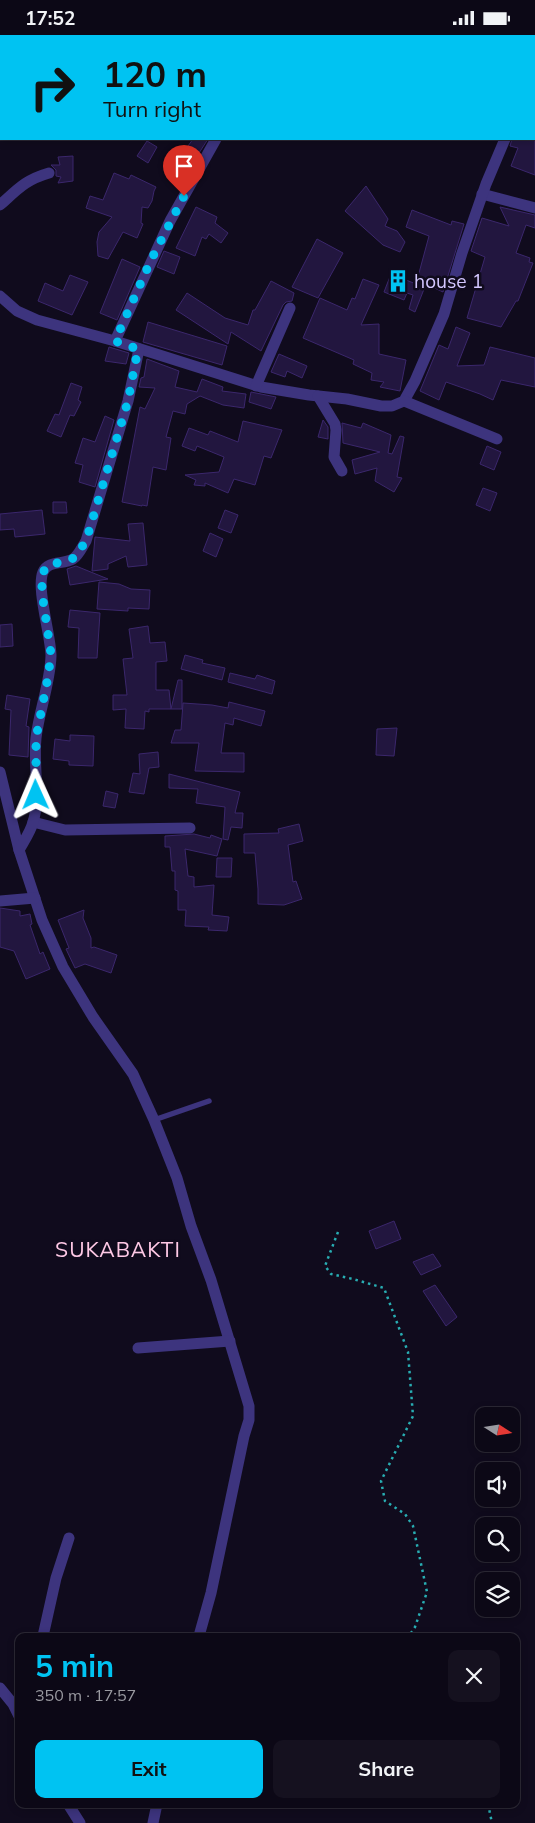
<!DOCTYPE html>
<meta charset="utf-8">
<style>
:root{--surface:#0c0816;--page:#15111f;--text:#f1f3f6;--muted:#9a9aa1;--line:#2c2935;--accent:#00c3f2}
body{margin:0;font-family:Mulish,sans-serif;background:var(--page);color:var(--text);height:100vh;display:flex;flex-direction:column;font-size:19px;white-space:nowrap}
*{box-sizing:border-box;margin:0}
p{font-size:16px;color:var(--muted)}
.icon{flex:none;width:28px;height:28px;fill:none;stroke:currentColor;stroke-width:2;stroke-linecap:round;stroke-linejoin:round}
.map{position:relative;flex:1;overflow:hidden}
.details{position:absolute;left:15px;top:1598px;width:505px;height:175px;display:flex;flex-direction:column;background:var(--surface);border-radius:10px;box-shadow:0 2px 8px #0003,0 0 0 1px var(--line)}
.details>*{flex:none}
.guide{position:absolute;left:0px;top:0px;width:535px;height:105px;box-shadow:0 2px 8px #0003,0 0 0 1px var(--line);background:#00c3f2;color:#111;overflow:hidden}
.needle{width:32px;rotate:102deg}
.buttons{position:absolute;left:475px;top:1372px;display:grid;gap:10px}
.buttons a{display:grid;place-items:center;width:45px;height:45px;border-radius:10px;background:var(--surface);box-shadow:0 2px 8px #0003,0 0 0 1px var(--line);font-size:25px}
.pin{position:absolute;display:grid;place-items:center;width:42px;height:42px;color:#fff;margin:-51px -21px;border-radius:50% 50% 50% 0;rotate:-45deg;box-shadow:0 0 5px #0007}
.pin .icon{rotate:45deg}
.me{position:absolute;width:55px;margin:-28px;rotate:359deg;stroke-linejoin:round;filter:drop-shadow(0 0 4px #0008)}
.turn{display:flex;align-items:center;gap:18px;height:105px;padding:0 20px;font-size:22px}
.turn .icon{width:65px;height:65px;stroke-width:2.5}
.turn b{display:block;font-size:35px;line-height:42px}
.round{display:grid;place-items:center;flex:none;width:52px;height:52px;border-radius:10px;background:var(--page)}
.headline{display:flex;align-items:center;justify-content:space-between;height:85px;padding:0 20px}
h1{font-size:30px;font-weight:700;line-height:38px;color:var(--accent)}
.primary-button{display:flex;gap:10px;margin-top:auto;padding:10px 20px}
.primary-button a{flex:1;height:58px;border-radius:10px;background:var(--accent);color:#111;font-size:20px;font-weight:700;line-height:58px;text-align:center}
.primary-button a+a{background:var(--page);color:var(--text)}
.status{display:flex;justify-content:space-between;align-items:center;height:35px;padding:0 25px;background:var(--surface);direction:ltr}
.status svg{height:14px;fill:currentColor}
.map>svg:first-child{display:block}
.building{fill:#22163f;stroke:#3b276c}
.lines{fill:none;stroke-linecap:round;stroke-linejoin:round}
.path{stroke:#28adb2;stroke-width:2.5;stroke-dasharray:2.5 4;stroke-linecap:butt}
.service{stroke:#3d347e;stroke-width:5.5}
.minor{stroke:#3d347e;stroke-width:11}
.route{stroke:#00c3f2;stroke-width:9;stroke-dasharray:0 16.2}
.labels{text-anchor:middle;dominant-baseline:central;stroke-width:5;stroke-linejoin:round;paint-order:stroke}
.poi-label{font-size:19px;fill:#d3c7ff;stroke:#100b1d;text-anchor:start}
.quarter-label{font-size:21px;letter-spacing:1px;fill:#ffc9e6;stroke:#100b1d}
</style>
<div class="status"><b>17:52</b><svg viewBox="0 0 49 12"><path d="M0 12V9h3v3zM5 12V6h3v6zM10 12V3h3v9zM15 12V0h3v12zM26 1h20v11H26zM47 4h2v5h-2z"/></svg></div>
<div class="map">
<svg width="535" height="1788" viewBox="0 0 535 1788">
<rect width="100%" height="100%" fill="#100b1d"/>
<g class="building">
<path d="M 193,104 L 208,104 L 199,118 L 188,111 Z"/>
<path d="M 512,104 L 535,104 L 535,140 L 511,131 L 518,113 L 510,111 Z"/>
<path d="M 147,106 L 157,112 L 148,128 L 137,121 Z"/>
<path d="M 73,121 L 73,146 L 58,148 L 61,142 L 56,141 L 56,135 L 51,130 L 60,130 L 58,122 Z"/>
<path d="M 187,122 L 195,127 L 183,147 L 169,138 L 176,126 L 182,130 Z"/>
<path d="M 114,138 L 129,144 L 131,140 L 156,152 L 154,156 L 152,166 L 148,173 L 142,172 L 141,188 L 143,189 L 137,203 L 123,197 L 108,224 L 98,221 L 97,207 L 99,197 L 112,182 L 86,173 L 90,161 L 103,165 Z"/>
<path d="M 366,151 L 388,184 L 385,191 L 397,196 L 405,207 L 400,217 L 383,210 L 345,176 Z"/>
<path d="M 196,172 L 217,182 L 215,188 L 228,198 L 221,208 L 209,199 L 206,204 L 202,202 L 195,221 L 176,213 Z"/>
<path d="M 500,172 L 535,180 L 535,193 L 526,190 L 516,218 L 530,223 L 529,227 L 533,228 L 518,266 L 516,266 L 501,292 L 467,283 L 485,222 L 471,216 L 482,183 L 509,191 Z"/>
<path d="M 412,175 L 451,190 L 452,186 L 464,189 L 443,257 L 426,249 L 415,277 L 409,274 L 413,260 L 407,258 L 404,265 L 384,257 L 391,239 L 416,249 L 429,201 L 406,192 Z"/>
<path d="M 317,204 L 343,218 L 318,263 L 292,252 Z"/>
<path d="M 164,216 L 180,222 L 174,239 L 157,232 Z"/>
<path d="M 122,224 L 140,232 L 117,285 L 100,278 Z"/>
<path d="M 70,240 L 88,247 L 72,280 L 38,266 L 45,248 L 63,256 Z"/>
<path d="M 363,244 L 379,250 L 361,290 L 379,289 L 379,319 L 406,325 L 400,356 L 380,352 L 384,347 L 371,345 L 372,338 L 353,329 L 354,325 L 303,303 L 320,263 L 347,275 L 352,263 L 355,264 Z"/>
<path d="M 271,246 L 294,258 L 292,266 L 286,267 L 283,270 L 261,316 L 231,297 L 228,309 L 176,275 L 187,258 L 225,283 L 248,290 L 253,275 L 255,275 Z"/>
<path d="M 148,287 L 227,311 L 222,330 L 143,307 Z"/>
<path d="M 456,292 L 470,298 L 457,331 L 484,330 L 490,312 L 535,323 L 535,352 L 501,345 L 493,365 L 480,359 L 446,347 L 439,365 L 420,356 L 439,310 L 448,314 Z"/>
<path d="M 109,312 L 129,318 L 126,329 L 105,326 Z"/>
<path d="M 279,319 L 307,331 L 302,343 L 287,336 L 285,342 L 271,337 Z"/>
<path d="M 147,324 L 179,336 L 175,352 L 197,357 L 202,344 L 223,352 L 222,356 L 246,359 L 244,373 L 223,370 L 200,361 L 187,369 L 185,379 L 173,376 L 166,402 L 171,403 L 166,435 L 153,432 L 147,471 L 142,470 L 142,471 L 122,467 L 140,372 L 145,374 L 155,353 L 139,352 L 141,343 L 144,342 Z"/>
<path d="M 71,348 L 82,352 L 78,365 L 81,367 L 74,381 L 70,380 L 61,402 L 47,396 L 55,379 L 59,380 Z"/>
<path d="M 251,357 L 276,362 L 271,374 L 249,367 Z"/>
<path d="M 105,381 L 114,385 L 95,452 L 79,447 L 83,430 L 75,428 L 83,403 L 95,407 Z"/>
<path d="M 323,385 L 328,392 L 328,404 L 318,402 Z"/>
<path d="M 243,386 L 282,395 L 271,423 L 264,421 L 255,450 L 234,444 L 228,458 L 205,448 L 205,451 L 194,450 L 196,445 L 185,440 L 219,437 L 224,422 L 197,411 L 195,416 L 182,411 L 189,393 L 208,400 L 210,396 L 238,407 Z"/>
<path d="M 342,388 L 361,393 L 363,388 L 391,400 L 388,418 L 392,419 L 400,401 L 404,402 L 397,442 L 402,443 L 394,457 L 375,446 L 377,433 L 355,439 L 352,425 L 380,417 L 343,408 Z"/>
<path d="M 487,411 L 501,417 L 494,435 L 480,429 Z"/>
<path d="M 483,453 L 497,458 L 490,476 L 476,470 Z"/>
<path d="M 53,467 L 66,467 L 67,478 L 53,478 Z"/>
<path d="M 42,475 L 45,499 L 15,502 L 14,494 L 0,495 L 0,479 Z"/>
<path d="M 225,475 L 238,480 L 231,498 L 218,493 Z"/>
<path d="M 143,488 L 147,530 L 128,532 L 126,521 L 108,529 L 108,534 L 92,536 L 95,502 L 130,506 L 128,489 Z"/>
<path d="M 210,498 L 223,504 L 216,522 L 203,516 Z"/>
<path d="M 76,531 L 108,544 L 70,550 L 67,534 Z"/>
<path d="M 99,547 L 119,549 L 131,554 L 150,555 L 149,574 L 128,573 L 128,576 L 97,574 Z"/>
<path d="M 70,575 L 100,578 L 97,623 L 78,623 L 79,593 L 68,592 Z"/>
<path d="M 12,589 L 13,611 L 0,612 L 0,590 Z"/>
<path d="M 148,591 L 150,608 L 165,607 L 167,626 L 156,627 L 156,655 L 169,655 L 171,674 L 149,674 L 149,677 L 145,676 L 144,694 L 125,693 L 126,674 L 113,675 L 113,660 L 127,660 L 123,624 L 133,623 L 129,594 Z"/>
<path d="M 185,620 L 203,625 L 202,628 L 225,633 L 222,645 L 181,634 Z"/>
<path d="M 230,638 L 255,644 L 257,640 L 275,646 L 272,659 L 228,647 Z"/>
<path d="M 178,645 L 182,645 L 182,674 L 171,674 Z"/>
<path d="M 7,660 L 30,664 L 26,691 L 29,692 L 28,722 L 9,720 L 11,675 L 5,674 Z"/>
<path d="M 229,667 L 265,676 L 261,691 L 234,683 L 233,690 L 225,688 L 221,718 L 244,718 L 244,737 L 195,736 L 199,708 L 171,708 L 175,695 L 181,695 L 183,668 L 212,670 L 228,673 Z"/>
<path d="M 397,693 L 394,721 L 376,720 L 377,694 Z"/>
<path d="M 70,700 L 94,701 L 93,731 L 69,730 L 69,726 L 53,724 L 55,704 L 70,706 Z"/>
<path d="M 158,717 L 159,732 L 149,733 L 144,759 L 129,757 L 133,738 L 140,739 L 139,719 Z"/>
<path d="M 169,739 L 240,757 L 235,778 L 243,778 L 242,793 L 231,792 L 228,805 L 223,804 L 225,772 L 196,768 L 198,754 L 169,753 Z"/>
<path d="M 106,756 L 118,759 L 115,773 L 103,771 Z"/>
<path d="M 299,789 L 303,806 L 288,810 L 293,847 L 296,846 L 302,864 L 284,870 L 258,869 L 258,854 L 255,818 L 244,818 L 244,799 L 279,798 L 278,794 Z"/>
<path d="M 194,799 L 210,803 L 211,800 L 222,804 L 217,821 L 185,814 L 188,841 L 194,842 L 194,852 L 214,850 L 212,880 L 229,882 L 227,896 L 208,895 L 209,892 L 185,891 L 186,875 L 178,875 L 178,856 L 175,855 L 175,836 L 172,836 L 170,812 L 165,812 L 165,801 Z"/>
<path d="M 217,823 L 232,823 L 231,842 L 216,842 Z"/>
<path d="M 0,873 L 20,876 L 20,881 L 30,879 L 32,889 L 30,890 L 40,919 L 43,917 L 50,934 L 26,944 L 14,916 L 0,912 Z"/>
<path d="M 84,875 L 83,883 L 91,903 L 91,913 L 94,912 L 117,920 L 111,938 L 85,929 L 75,933 L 66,914 L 69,913 L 58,885 Z"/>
<path d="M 394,1186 L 401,1204 L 376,1214 L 369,1196 Z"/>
<path d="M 433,1219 L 441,1231 L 421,1240 L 413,1227 Z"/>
<path d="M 435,1250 L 457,1282 L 446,1291 L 423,1256 Z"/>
</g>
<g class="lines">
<g class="path">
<path d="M 338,1197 L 325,1231 L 331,1239 L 353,1244 L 384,1253 L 408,1317 L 413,1381 L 381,1446 L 385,1466 L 405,1479 L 413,1491 L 427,1557 L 415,1592 L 409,1601"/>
<path d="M 488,1769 L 492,1788"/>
</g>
<path class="service" d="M 154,1085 L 209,1066"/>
<g class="minor">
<path d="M 534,27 L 535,23"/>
<path d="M 482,159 L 535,173"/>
<path d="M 0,170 C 18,154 25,145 49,138"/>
<path d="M 0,261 L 17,276 L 37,285 L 115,306 L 261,352 L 309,360 L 347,364 L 381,371 L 392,371 L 404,366 L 415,346 L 444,279 L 462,218 L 486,149 L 505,104"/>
<path d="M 115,306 L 170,186 L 216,104"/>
<path d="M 256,351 L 290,273"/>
<path d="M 318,361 L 335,389 L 336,395 L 334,422 L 342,436"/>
<path d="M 404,366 L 497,404"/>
<path d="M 0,737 L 19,815 L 42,885 L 63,932 L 93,982 L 133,1039 L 154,1085 L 177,1143 L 191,1191 L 211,1245 L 249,1371 L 249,1385 L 244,1401 L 211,1558 L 199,1601"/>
<path d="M 33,787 L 65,795 L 190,793"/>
<path d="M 19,815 C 24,806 31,796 33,787 C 41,763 33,729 36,703 C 39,676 50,649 51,621 C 51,601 36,553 43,537 C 48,525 63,530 73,524 C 79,520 82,512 86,506 L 128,366 L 139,314"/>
<path d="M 0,866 L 35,863"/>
<path d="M 138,1313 L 230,1306"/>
<path d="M 43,1601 L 56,1543 L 69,1503"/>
<path d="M 0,1653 L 13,1669 L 19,1681"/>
<path d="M 68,1769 L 80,1788"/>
<path d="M 153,1788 L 157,1769"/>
</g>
</g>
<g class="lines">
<path class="route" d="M 36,760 L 36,703 L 48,642 L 51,619 L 42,558 L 42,539 L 47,531 L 74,523 L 86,506 L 128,366 L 138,314 L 115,306 L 151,225 L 184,161"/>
</g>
<defs>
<symbol id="building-bare" viewBox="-9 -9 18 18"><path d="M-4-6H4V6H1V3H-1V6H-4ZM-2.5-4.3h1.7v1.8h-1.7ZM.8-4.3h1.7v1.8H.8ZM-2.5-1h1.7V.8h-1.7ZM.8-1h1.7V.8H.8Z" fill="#00c3f2" stroke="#100b1d" stroke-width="2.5" paint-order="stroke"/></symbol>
</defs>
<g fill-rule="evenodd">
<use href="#building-bare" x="382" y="230" width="32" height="32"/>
</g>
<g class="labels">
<g class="poi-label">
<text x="414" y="246">house 1</text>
</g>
<g class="quarter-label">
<text x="118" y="1214">SUKABAKTI</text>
</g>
</g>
</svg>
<div class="buttons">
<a><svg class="needle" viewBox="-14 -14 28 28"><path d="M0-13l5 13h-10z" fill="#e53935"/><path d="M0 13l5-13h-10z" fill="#9a9aa1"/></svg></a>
<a><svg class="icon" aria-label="sound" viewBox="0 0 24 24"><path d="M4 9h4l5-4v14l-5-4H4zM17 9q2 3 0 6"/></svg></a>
<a><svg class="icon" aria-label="search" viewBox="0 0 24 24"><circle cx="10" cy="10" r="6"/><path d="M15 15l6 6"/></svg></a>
<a><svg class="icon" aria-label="layers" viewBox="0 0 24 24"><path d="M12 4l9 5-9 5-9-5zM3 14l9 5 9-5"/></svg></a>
</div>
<div class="pin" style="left:184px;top:161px;background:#d93025"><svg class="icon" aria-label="arrive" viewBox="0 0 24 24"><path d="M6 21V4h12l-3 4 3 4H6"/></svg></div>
<svg class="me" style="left:36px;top:760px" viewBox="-20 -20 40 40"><path d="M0-17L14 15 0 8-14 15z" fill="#00c3f2" stroke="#fff" stroke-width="4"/></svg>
<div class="guide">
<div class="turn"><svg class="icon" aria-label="right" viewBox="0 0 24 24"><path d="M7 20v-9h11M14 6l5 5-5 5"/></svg><div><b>120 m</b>Turn right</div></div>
</div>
<section class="details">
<div class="headline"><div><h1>5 min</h1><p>350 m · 17:57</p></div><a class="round"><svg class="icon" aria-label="close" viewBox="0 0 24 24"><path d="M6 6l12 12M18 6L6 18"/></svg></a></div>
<div class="primary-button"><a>Exit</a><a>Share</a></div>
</section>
</div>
